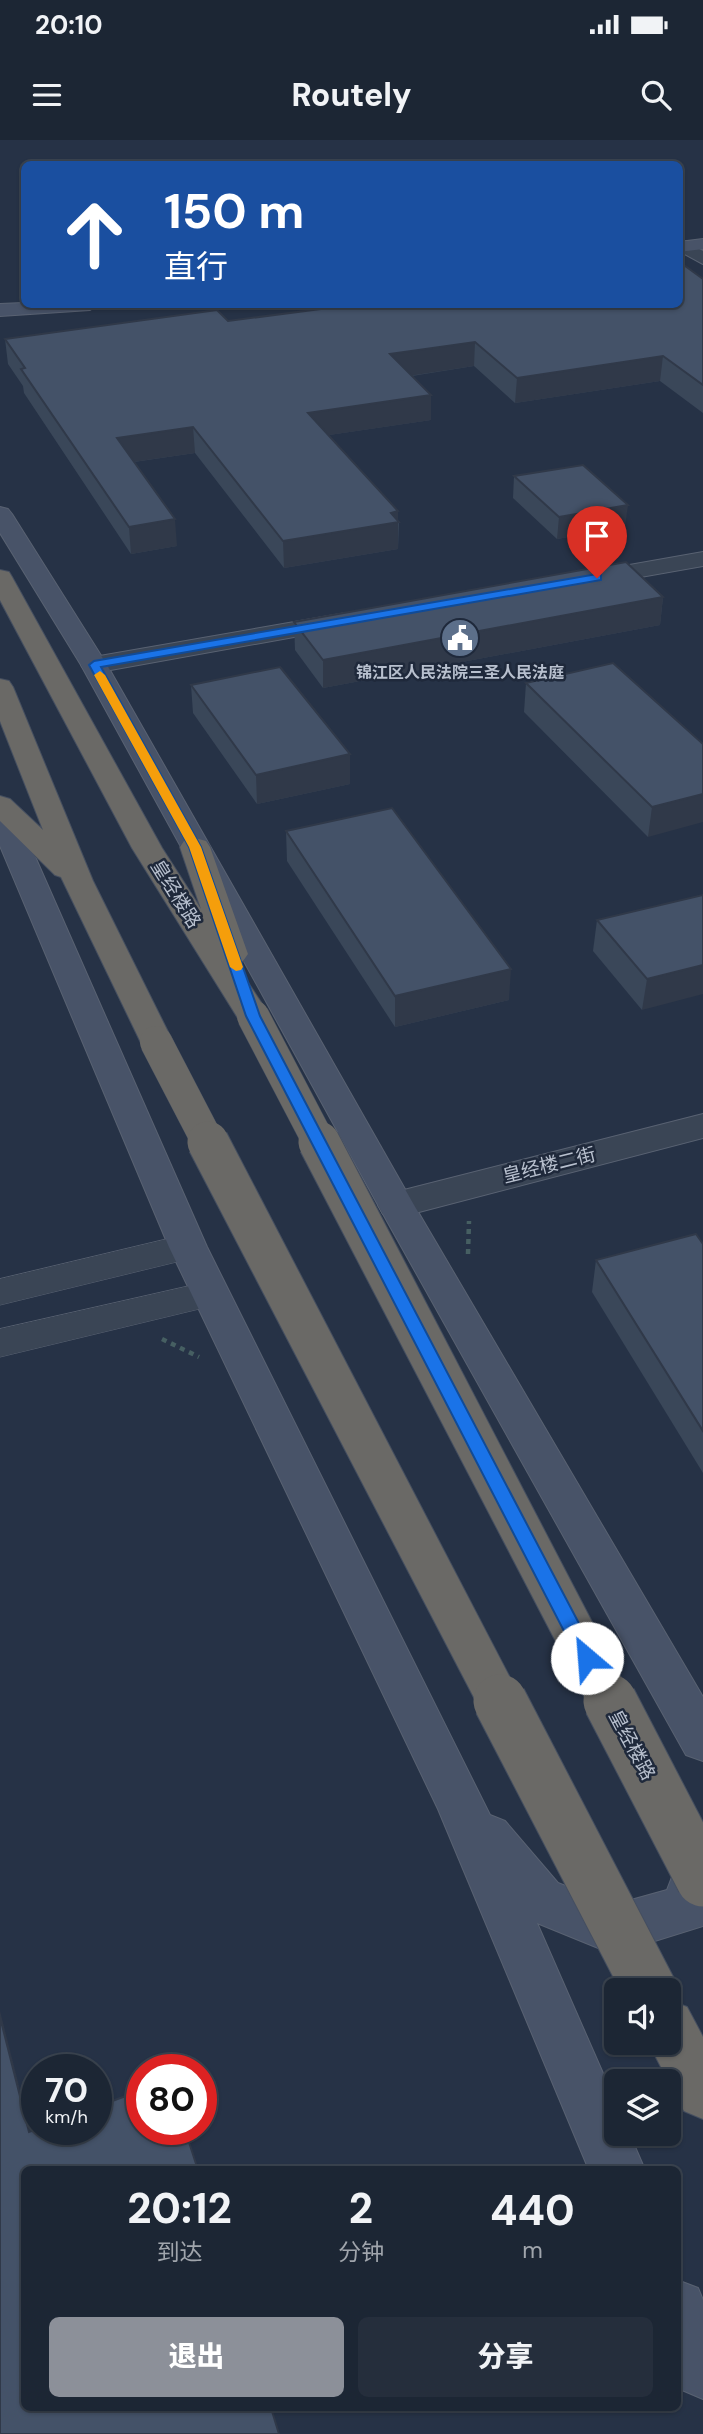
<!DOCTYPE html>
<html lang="zh">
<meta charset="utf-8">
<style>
:root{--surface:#1c2634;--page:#252e3c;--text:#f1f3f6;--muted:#a0a5ac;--line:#3a434f;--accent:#8c9099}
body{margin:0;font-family:"DM Sans","Noto Sans SC",sans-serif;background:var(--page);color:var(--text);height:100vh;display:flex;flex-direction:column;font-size:26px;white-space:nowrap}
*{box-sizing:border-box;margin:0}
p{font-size:23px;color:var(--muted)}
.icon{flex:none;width:38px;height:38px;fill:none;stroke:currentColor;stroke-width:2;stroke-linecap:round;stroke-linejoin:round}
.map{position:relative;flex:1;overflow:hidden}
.panel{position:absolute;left:21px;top:2026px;width:660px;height:245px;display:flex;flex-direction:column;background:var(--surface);border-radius:10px;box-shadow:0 2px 5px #0004,0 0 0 2px var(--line)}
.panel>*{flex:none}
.top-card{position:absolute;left:21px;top:21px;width:662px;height:147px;border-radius:10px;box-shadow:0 2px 5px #0004,0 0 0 2px var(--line);background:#1a4fa0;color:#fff;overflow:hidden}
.buttons{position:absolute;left:604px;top:1838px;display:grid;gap:14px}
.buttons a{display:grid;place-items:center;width:77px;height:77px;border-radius:10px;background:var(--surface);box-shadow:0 2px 5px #0004,0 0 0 2px var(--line);font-size:35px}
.speed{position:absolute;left:21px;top:1914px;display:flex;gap:14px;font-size:35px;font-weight:700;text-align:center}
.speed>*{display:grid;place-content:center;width:91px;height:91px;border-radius:50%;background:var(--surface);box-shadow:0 2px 5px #0004,0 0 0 2px var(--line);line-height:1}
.speed small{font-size:18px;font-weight:400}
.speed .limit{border:10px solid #d22;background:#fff;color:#111}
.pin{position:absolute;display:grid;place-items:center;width:60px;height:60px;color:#fff;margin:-72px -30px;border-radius:50% 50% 50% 0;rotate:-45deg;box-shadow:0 0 7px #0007}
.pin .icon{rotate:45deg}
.me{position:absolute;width:77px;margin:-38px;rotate:333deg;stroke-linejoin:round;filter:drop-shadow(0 0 5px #0008)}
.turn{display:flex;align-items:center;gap:24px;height:147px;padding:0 28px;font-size:32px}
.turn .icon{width:91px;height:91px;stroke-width:2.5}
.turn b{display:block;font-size:49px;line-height:60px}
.eta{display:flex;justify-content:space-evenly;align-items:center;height:119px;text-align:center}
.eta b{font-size:42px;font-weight:800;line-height:49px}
.action{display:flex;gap:14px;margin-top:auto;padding:14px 28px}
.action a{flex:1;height:80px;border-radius:10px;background:var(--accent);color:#fff;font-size:28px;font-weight:800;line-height:80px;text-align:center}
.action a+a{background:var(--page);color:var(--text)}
.status{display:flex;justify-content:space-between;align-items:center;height:49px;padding:0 35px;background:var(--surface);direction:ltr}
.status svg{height:19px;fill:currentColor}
header{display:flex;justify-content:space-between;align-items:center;height:91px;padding:0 28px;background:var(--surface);font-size:32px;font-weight:800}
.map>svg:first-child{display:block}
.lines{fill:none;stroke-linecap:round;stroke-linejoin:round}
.minor-casing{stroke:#596272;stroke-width:1}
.tertiary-casing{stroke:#596272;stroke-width:2}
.secondary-casing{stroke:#596272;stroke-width:2}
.trunk-casing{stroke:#454f60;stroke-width:2}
.path{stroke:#465f62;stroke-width:4.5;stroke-dasharray:5 5;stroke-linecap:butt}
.minor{fill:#3a4555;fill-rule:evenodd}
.tertiary{fill:#3a4555;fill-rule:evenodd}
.secondary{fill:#485368;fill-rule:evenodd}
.trunk{fill:#6a6966;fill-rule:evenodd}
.trunk-bridge-far2-casing{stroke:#454f60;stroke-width:33;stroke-linecap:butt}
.trunk-bridge-far1-casing{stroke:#454f60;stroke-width:43;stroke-linecap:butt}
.trunk-bridge-casing{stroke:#454f60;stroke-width:55;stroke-linecap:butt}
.trunk-bridge-far2{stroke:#6a6966;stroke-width:32}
.trunk-bridge-far1{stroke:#6a6966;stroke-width:41}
.trunk-bridge{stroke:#6a6966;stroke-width:53}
.wall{fill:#3a4759}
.shaded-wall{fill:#303949}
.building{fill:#445268;stroke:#303949;stroke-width:2}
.route{fill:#1a73e8;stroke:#114b97;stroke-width:2}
.slow{fill:#f59e0b}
.labels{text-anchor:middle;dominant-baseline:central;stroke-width:5;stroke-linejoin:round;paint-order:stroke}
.far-poi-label{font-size:16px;font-weight:bold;fill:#b8c0ce;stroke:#1f293b}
.street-label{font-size:19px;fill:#b8c0ce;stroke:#1f293b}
</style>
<div class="status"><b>20:10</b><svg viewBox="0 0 49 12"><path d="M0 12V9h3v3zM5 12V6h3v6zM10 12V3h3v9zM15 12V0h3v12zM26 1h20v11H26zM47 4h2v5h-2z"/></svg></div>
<header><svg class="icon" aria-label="menu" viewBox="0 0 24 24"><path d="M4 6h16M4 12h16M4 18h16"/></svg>Routely<svg class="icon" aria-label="search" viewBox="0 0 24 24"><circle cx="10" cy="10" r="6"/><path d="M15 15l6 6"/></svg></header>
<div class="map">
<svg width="703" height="2294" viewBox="0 0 703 2294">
<rect width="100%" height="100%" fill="#263246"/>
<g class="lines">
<defs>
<g id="minor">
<path d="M 188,1094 L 201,1098 L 206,1107 L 201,1116 L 0,1165 L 0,1139 Z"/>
<path d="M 211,1141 L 224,1145 L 229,1154 L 224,1163 L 0,1217 L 0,1189 Z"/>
</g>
<g id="tertiary">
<path d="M 684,101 L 703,111 L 703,124 L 679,111 L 679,102 Z"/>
<path d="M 703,412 L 703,426 L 584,447 L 575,445 L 572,440 L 575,435 L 584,433 Z"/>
<path d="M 346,473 L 355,476 L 359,481 L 355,486 L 94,533 L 85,531 L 81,525 L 85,519 L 94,517 Z"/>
<path d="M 703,974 L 703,998 L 396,1078 L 383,1074 L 378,1065 L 383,1056 L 396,1052 Z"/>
</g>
<g id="secondary">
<path d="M 703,99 L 703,109 L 679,112 L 679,102 Z"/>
<path d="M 24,163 L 24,164 L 99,164 L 90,170 L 0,176 L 0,164 Z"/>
<path d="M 0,367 L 8,369 L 12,374 L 107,525 L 414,1065 L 703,1557 L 703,1621 L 686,1615 L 378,1065 L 81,525 L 0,393 Z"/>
<path d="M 0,662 L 10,665 L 15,671 L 207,1107 L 490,1675 L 505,1681 L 558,1743 L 613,1765 L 667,1750 L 685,1703 L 703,1696 L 703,1786 L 613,1814 L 537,1783 L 616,1963 L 616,1993 L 629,1993 L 645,2030 L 589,2030 L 438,1669 L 169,1107 L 0,706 Z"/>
<path d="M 677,2140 L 698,2148 L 703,2160 L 703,2259 L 682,2250 L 677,2239 Z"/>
</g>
<g id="trunk">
<path d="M 0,430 L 9,432 L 12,437 L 162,708 L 201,769 L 180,707 L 184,701 L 195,698 L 206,701 L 210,707 L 248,814 L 243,821 L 235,823 L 270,876 L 265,883 L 253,886 L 241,883 L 132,708 L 0,460 Z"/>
<path d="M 0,539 L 9,541 L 13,547 L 93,741 L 173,902 L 168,909 L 156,913 L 144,909 L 61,737 L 55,735 L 0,681 L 0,656 L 10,659 L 43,690 L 0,581 Z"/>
<path d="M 668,1860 L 687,1867 L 703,1897 L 703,1979 L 684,1971 L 648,1902 L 668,1902 Z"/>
</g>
</defs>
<use href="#minor" class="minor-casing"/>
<use href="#tertiary" class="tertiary-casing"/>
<use href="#secondary" class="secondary-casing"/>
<use href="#trunk" class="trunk-casing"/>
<g class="path">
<path d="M 468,1114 L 469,1081"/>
<path d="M 162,1199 L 199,1217"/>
</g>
<use href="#minor" class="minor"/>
<use href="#tertiary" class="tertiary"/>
<use href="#secondary" class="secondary"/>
<use href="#trunk" class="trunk"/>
<defs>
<g id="trunk-bridge-far2">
<path d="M 253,876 L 320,1004"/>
<path d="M 156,902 L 209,1004"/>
</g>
<g id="trunk-bridge-far1">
<path d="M 208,1002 L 500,1563"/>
<path d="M 319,1002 L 611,1563"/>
</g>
<g id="trunk-bridge">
<path d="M 500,1561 L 650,1850"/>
<path d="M 610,1561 L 703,1740"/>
</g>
</defs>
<use href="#trunk-bridge-far2" class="trunk-bridge-far2-casing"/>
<use href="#trunk-bridge-far1" class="trunk-bridge-far1-casing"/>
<use href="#trunk-bridge" class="trunk-bridge-casing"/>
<use href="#trunk-bridge-far2" class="trunk-bridge-far2"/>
<use href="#trunk-bridge-far1" class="trunk-bridge-far1"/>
<use href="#trunk-bridge" class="trunk-bridge"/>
</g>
<g class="wall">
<path d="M 703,139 L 703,273 L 660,241 L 515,263 L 474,226 L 412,236 L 431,255 L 431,280 L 329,295 L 399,382 L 398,409 L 284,428 L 195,313 L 134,322 L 177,406 L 131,414 L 24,253 L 23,246 L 8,224 L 5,199 L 228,181 Z"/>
<path d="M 514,336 L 625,387 L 557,399 L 513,358 Z"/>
<path d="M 663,457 L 660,485 L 323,548 L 295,510 L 294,482 Z"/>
<path d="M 526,543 L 703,604 L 648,697 L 524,572 Z"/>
<path d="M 191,545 L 350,614 L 350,644 L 257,664 L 193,573 Z"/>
<path d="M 286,691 L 509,860 L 395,887 L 287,721 Z"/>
<path d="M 703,755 L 642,870 L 593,811 L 597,780 Z"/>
<path d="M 703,1104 L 703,1333 L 592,1152 L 596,1120 Z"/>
</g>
<g class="shaded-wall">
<path d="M 475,202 L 474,226 L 389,239 L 390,214 Z"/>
<path d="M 663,216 L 660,241 L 515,263 L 517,238 Z"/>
<path d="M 431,255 L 431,280 L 309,298 L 308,273 Z"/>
<path d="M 193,287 L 195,313 L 119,324 L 117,298 Z"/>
<path d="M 628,365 L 625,387 L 557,399 L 559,377 Z"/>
<path d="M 398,371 L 398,409 L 284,428 L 283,401 Z"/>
<path d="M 175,379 L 177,406 L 131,414 L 129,387 Z"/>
<path d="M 663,457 L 660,485 L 323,548 L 323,520 Z"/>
<path d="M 350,614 L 350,644 L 257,664 L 256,635 Z"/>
<path d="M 703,654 L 703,682 L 648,697 L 652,667 Z"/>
<path d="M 703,825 L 703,854 L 642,870 L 647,839 Z"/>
<path d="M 511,829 L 509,860 L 395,887 L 395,856 Z"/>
<path d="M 0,1871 L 36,2013 L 29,1992 L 0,1877 Z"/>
</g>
<g class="building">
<path d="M 221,21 L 223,24 L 171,24 Z"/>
<path d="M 679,123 L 681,123 L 703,139 L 703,245 L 663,216 L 517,238 L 475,202 L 390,214 L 431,255 L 308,273 L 398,371 L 391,373 L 399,382 L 283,401 L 193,287 L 117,298 L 175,379 L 129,387 L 21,229 L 25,228 L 5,199 L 217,170 L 228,181 L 359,164 L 679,164 Z"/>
<path d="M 583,325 L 628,365 L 559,377 L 514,336 Z"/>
<path d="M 626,422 L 663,457 L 323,520 L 294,482 Z"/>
<path d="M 613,523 L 703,604 L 703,654 L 652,667 L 526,543 Z"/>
<path d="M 280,527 L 350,614 L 256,635 L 191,545 Z"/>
<path d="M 392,668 L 511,829 L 395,856 L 286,691 Z"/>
<path d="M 703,755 L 703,825 L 647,839 L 597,780 Z"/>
<path d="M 696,1094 L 703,1104 L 703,1291 L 596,1120 Z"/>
<path d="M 0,1877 L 29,1992 L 37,1989 L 96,1990 L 96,1967 L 142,1950 L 142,1990 L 185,1990 L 198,2030 L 24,2030 L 24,2268 L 271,2268 L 279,2294 L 0,2294 Z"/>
</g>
<path class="route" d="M 597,434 L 601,435 L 601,440 L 101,527 L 201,707 L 260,876 L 594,1512 L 597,1518 L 594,1524 L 587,1526 L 581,1524 L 246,876 L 189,707 L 89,525 L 94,521 Z"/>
<path class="slow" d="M 100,531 L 105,535 L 201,707 L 243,827 L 241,830 L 236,831 L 230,827 L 189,707 L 94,535 Z"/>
<defs>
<symbol id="civic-disc" viewBox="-11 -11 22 22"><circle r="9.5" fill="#5c6f8a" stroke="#1f293b"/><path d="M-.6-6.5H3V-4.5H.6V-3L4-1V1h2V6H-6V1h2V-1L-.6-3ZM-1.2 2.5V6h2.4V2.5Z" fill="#fff"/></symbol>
</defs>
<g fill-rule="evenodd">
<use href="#civic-disc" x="438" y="476" width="44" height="44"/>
</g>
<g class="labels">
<g class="far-poi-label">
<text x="460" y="532">锦江区人民法院三圣人民法庭</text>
</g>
<g class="street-label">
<text transform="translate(176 754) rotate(58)">皇经楼路</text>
<text transform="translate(549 1025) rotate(-14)">皇经楼二街</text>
<text transform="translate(632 1605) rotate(62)">皇经楼路</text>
</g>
</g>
</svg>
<div class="buttons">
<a><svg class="icon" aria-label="sound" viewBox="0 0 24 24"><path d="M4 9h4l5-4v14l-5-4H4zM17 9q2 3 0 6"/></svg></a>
<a><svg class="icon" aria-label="layers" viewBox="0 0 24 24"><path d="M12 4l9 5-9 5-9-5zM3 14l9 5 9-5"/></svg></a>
</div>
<div class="speed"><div>70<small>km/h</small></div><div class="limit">80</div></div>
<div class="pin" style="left:597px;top:438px;background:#d93025"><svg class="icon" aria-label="arrive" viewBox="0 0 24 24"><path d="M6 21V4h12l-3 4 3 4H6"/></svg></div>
<svg class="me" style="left:587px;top:1518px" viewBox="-20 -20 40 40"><circle r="19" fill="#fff"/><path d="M0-13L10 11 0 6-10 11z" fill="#1a73e8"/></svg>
<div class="top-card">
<div class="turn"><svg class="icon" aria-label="ahead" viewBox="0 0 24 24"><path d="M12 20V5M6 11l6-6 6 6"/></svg><div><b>150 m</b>直行</div></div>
</div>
<section class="panel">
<div class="eta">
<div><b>20:12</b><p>到达</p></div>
<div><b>2</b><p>分钟</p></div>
<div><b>440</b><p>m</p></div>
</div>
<div class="action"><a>退出</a><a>分享</a></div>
</section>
</div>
